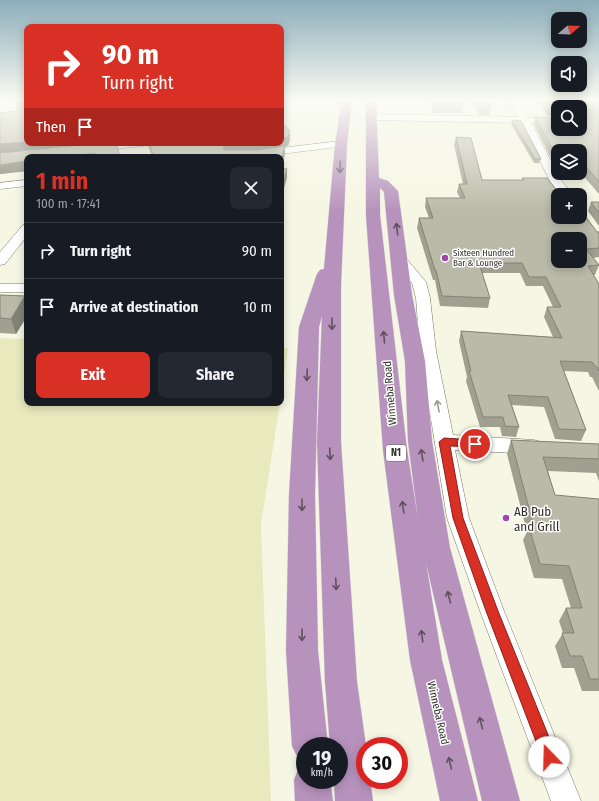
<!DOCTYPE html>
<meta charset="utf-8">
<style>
:root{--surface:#171b24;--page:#242831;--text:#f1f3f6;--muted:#9ea1a6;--line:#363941;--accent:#d93025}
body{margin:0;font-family:"Fira Sans Condensed",sans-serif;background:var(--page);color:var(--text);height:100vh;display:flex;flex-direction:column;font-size:15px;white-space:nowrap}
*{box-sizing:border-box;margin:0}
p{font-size:13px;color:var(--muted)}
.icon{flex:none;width:22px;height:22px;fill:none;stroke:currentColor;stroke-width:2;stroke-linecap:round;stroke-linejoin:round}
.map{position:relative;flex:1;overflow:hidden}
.sheet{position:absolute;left:24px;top:154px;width:260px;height:252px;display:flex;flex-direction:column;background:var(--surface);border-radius:8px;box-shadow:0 2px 10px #0003}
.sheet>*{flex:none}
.guide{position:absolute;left:24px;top:24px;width:260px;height:122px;border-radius:8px;box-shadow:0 2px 10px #0003;background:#d93025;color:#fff;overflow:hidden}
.needle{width:26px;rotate:71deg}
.tools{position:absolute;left:551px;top:12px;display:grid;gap:8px}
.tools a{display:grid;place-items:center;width:36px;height:36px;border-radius:8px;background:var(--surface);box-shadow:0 2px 10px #0003;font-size:20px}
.speed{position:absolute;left:296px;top:737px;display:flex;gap:8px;font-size:20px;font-weight:700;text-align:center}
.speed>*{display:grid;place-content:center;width:52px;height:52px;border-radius:50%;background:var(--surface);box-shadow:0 2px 10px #0003;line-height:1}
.speed small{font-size:10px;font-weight:400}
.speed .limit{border:6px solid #d22;background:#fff;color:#111}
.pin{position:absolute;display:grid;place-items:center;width:34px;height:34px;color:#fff;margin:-17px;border:2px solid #fff;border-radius:50%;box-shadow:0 1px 4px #0007}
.me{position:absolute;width:44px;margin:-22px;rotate:339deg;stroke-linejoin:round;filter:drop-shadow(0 0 3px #0008)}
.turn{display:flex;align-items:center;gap:14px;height:84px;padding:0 12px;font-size:18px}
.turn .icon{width:52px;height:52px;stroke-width:2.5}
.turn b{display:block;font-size:28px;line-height:34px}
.then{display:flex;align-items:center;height:38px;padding:0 12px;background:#0003;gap:8px;font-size:15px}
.round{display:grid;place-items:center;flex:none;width:42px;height:42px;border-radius:8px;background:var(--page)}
.summary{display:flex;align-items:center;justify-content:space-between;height:68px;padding:0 12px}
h1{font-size:24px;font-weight:700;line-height:30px;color:var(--accent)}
.primary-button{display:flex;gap:8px;margin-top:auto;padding:8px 12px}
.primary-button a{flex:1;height:46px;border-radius:8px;background:var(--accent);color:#fff;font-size:16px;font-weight:700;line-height:46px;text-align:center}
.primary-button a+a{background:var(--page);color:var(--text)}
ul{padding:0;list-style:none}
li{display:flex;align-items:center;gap:12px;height:56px;padding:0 12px;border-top:1px solid var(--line)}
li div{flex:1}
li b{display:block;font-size:15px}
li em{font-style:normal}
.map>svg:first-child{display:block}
.green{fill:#e9e9be}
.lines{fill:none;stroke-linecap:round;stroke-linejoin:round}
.minor-casing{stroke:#777767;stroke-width:1}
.trunk-casing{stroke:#dededd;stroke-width:1}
.minor{fill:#fff;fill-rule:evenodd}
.trunk{fill:#b692bc;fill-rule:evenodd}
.wall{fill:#a0a091}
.shaded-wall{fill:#828276}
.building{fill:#babaa9;stroke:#828276;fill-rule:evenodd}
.oneway{stroke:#5f525c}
.oneway2{stroke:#989894}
.route{fill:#d93025;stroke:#8d1f18}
.poi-dot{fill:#a044af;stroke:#fff;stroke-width:1.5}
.labels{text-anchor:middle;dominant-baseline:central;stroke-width:3;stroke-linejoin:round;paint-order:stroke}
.far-poi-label{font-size:9px;fill:#303029;stroke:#fff;text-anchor:start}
.shield{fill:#fff;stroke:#6e6e69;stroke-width:1}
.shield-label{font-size:10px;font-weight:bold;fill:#303029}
.street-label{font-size:11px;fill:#303029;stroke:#fff}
.near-poi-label{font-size:13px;fill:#303029;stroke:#fff;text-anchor:start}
</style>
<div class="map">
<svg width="599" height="801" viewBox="0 0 599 801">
<rect width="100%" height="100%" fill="#f5f6e3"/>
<g class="green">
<path d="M 0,338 L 27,339 L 27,403 L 280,403 L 261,524 L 271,801 L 0,801 Z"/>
<path d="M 281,348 L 288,348 L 281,395 Z"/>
</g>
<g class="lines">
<defs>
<g id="minor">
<path d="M 510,100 L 518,100 L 528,118 L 558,118 L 558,124 L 531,123 L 561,180 L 573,195 L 561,195 L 550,181 L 521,123 L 371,120 L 366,117 L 371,114 L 518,117 Z"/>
<path d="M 341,141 L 346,144 L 345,146 L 257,157 L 225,157 L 230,154 Z"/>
<path d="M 112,143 L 148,143 L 143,146 L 92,151 L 87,148 L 92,145 Z"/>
<path d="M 27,180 L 27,186 L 0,189 L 0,183 Z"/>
<path d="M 27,224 L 27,236 L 5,264 L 0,265 L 0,252 L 23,225 Z"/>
<path d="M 400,256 L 405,257 L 426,282 L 430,298 L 436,351 L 453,435 L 534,440 L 541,442 L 544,447 L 541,452 L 534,454 L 455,450 L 469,518 L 504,611 L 581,801 L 551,801 L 480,611 L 447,518 L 420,351 L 416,298 L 412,283 L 393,260 L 395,257 Z"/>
<rect x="0" y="284" width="27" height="8"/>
</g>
<g id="trunk">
<path d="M 342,100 L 352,100 L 347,144 L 341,285 L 341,442 L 357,682 L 366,746 L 365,780 L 370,780 L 373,801 L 335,801 L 334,780 L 339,780 L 339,746 L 330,746 L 325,682 L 317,442 L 322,316 L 319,327 L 315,495 L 318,651 L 328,746 L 305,746 L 305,761 L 298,758 L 292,746 L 286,651 L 289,495 L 299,327 L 317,274 L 320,270 L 324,269 L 335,144 Z"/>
<path d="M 366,100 L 376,100 L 379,178 L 388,181 L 398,191 L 412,295 L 425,361 L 432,441 L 450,548 L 520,801 L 482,801 L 426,563 L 442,660 L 478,801 L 440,801 L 410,660 L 383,450 L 366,215 ZM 380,188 L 384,192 L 394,295 L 405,361 L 408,441 L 418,519 L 407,450 L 380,215 Z"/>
<path d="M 305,765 L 305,780 L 330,780 L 333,801 L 295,801 L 294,780 L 299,767 Z"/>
</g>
</defs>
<use href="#minor" class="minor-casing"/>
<use href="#trunk" class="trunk-casing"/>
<use href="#minor" class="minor"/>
<use href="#trunk" class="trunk"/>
</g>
<g class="wall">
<path d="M 27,100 L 27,171 L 0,174 L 25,110 L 17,110 L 15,102 Z"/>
<path d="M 420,100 L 462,100 L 463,106 L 462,113 L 432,113 L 431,102 L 420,101 Z"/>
<path d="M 469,100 L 489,100 L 491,107 L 490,115 L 480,115 Z"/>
<path d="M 538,100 L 599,100 L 599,118 L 582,117 L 582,118 L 599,118 L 599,194 L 580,172 L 580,151 L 558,151 L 558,164 L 554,164 L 534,125 L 535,117 L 580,129 L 558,107 L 558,116 L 547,116 Z"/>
<path d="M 512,120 L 541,159 L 539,163 L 534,163 L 511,124 Z"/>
<path d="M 456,137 L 482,180 L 522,180 L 522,178 L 558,217 L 597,232 L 599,232 L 599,257 L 593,258 L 599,265 L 595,275 L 593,275 L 599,284 L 599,391 L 592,377 L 590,377 L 588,372 L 564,371 L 586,430 L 581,441 L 555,439 L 544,407 L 512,405 L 519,427 L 516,437 L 502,436 L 500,427 L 480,427 L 466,381 L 467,377 L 459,341 L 461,331 L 553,337 L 544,317 L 547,307 L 553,307 L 543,286 L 526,286 L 520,273 L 482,273 L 490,298 L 488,308 L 440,306 L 435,280 L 433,280 L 417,228 L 419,218 L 429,218 L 425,207 L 426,198 L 460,198 L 457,192 L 459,184 L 463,184 L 454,145 Z"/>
<path d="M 290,140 L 288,146 L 254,150 L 285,146 L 285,155 L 281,157 L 152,157 L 147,143 L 281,143 Z"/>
<path d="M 591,202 L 599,202 L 599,226 L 588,211 Z"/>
<path d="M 0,295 L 25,296 L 27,301 L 27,316 L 16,334 L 0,333 Z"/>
<path d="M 511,440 L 599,444 L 599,481 L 596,473 L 548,471 L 555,495 L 599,499 L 599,691 L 582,691 L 574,668 L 562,668 L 555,646 L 563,633 L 559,621 L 566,608 L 571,608 L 562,579 L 534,578 L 523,540 L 527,532 L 507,454 Z"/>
</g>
<g class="shaded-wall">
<path d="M 290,131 L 290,140 L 288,146 L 230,153 L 224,157 L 223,148 L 229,144 L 236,143 L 281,143 L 281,138 Z"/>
<path d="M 27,142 L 27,143 L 100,143 L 0,153 L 0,144 Z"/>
<path d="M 285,146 L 285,155 L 281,168 L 281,159 Z"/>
<path d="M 95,153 L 96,157 L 62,157 Z"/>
<path d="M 27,161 L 27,171 L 0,174 L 0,165 Z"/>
<path d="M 287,169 L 287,178 L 281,197 L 281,187 Z"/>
<path d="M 25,296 L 27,301 L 27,316 L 16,334 L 11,319 Z"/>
</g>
<g class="building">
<path d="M 16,100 L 27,100 L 27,142 L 0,144 L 0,113 L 26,110 L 26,102 L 15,102 Z"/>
<path d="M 432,100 L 462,100 L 463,106 L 433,106 Z"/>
<path d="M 476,100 L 489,100 L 491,107 L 481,107 Z"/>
<path d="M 544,100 L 599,100 L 599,110 L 582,109 L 581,111 L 582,118 L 599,118 L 599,182 L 580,160 L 580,151 L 558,151 L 558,156 L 556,155 L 535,117 L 558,118 L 558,129 L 580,129 L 580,107 L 558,107 L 558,109 L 549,109 Z"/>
<path d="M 512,120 L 521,121 L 541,159 L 535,159 Z"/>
<path d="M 281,122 L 282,122 L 290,131 L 288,137 L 281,138 Z"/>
<path d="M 456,137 L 471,138 L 482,180 L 524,180 L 522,178 L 547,178 L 560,195 L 558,195 L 558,217 L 580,217 L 580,209 L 597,232 L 599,232 L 599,248 L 586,249 L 599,265 L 588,266 L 599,284 L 599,371 L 597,367 L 595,366 L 592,362 L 560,361 L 586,430 L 559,429 L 548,397 L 508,395 L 519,427 L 505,426 L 503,417 L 483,417 L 469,371 L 471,371 L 461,331 L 562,338 L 547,307 L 561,307 L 546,277 L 529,277 L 522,263 L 479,263 L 490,298 L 442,296 L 436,270 L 435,270 L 419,218 L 433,218 L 426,198 L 465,198 L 459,184 L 467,184 ZM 558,239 L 580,239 L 580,261 L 558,261 Z"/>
<path d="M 99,143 L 116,143 L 120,157 L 96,157 L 95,153 L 62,157 L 27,157 L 27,161 L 0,165 L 0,153 Z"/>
<path d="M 149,143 L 236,143 L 229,144 L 223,148 L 224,150 L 257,150 L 285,146 L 281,159 L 281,157 L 154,157 Z"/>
<path d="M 281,168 L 287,169 L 281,187 Z"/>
<path d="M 591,202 L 599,202 L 599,213 Z"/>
<path d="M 0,295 L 25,296 L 11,319 L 0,318 Z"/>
<path d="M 511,440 L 599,444 L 599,459 L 543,457 L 555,495 L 599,499 L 599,679 L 590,679 L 582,656 L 570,656 L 562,633 L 574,633 L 566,608 L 582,608 L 569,566 L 540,564 L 529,527 L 534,527 Z"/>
</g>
<defs><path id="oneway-shaft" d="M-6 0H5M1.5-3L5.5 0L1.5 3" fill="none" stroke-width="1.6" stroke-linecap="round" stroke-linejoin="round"/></defs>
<g class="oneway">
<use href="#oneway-shaft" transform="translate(340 167) rotate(93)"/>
<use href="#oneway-shaft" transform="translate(397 229) rotate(-97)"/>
<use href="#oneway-shaft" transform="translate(332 324) rotate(91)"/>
<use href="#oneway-shaft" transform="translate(384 337) rotate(-95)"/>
<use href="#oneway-shaft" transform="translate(307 375) rotate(92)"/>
<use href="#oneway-shaft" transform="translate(330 454) rotate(87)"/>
<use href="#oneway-shaft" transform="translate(422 455) rotate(-99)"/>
<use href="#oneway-shaft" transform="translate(302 505) rotate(90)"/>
<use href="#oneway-shaft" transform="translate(403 507) rotate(-98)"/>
<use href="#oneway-shaft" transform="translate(336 584) rotate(87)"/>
<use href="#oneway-shaft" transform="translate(449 597) rotate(-104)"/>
<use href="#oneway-shaft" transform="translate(302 635) rotate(90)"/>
<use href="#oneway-shaft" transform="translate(422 636) rotate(-98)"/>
<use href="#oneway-shaft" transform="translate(481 723) rotate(-104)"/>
<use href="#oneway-shaft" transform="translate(450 763) rotate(-103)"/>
</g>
<use class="oneway2" href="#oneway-shaft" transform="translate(438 406) rotate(-100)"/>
<linearGradient id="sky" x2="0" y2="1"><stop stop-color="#8cadba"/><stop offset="0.47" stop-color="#fafbf2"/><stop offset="1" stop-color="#fafbf2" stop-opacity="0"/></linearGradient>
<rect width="599" height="212" fill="url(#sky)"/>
<path class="route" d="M 444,438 L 475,440 L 480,444 L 475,447 L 450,446 L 463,518 L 498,611 L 557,757 L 554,762 L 549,764 L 544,762 L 542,757 L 486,611 L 453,518 L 439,442 Z"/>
<g class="poi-dot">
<circle cx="445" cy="258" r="4"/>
<circle cx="506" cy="518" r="4"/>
</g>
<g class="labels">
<g class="far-poi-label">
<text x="453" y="253">Sixteen Hundred<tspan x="453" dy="10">Bar &amp; Lounge</tspan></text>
</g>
<rect class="shield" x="386" y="445" width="20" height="16" rx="3"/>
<g class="shield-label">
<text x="396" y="453">N1</text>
</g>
<g class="street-label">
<text transform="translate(390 393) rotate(-95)">Winneba Road</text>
<text transform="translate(438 713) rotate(77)">Winneba Road</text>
</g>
<g class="near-poi-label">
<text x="514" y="511">AB Pub<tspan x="514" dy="15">and Grill</tspan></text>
</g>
</g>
</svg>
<div class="tools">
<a><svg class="needle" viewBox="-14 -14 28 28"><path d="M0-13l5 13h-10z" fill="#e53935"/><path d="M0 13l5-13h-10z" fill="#9ea1a6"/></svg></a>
<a><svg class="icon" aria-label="sound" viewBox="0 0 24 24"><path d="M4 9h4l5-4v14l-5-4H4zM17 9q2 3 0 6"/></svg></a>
<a><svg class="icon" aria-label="search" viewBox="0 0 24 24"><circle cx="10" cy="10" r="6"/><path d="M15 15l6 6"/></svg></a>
<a><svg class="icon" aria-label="layers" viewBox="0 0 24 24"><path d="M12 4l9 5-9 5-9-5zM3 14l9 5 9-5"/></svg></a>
<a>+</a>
<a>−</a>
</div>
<div class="speed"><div>19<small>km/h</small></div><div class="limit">30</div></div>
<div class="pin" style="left:475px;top:444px;background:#d93025"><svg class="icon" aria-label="arrive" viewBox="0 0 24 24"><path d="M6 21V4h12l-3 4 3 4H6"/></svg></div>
<svg class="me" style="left:549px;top:757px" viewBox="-20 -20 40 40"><circle r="19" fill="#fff"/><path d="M0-13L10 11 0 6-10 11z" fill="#d93025"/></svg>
<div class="guide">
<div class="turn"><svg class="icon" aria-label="right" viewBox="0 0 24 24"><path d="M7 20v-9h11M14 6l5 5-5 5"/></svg><div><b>90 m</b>Turn right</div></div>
<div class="then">Then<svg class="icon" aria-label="arrive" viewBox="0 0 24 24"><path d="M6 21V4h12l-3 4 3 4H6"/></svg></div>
</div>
<section class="sheet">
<div class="summary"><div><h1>1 min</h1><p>100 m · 17:41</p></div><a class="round"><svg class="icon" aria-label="close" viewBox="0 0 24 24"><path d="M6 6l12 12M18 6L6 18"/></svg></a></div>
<ul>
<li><svg class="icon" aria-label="right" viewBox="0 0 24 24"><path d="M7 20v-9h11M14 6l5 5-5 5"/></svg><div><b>Turn right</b></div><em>90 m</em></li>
<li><svg class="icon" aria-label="arrive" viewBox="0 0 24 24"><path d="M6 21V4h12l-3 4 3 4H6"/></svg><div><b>Arrive at destination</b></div><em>10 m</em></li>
</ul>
<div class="primary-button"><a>Exit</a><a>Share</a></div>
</section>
</div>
